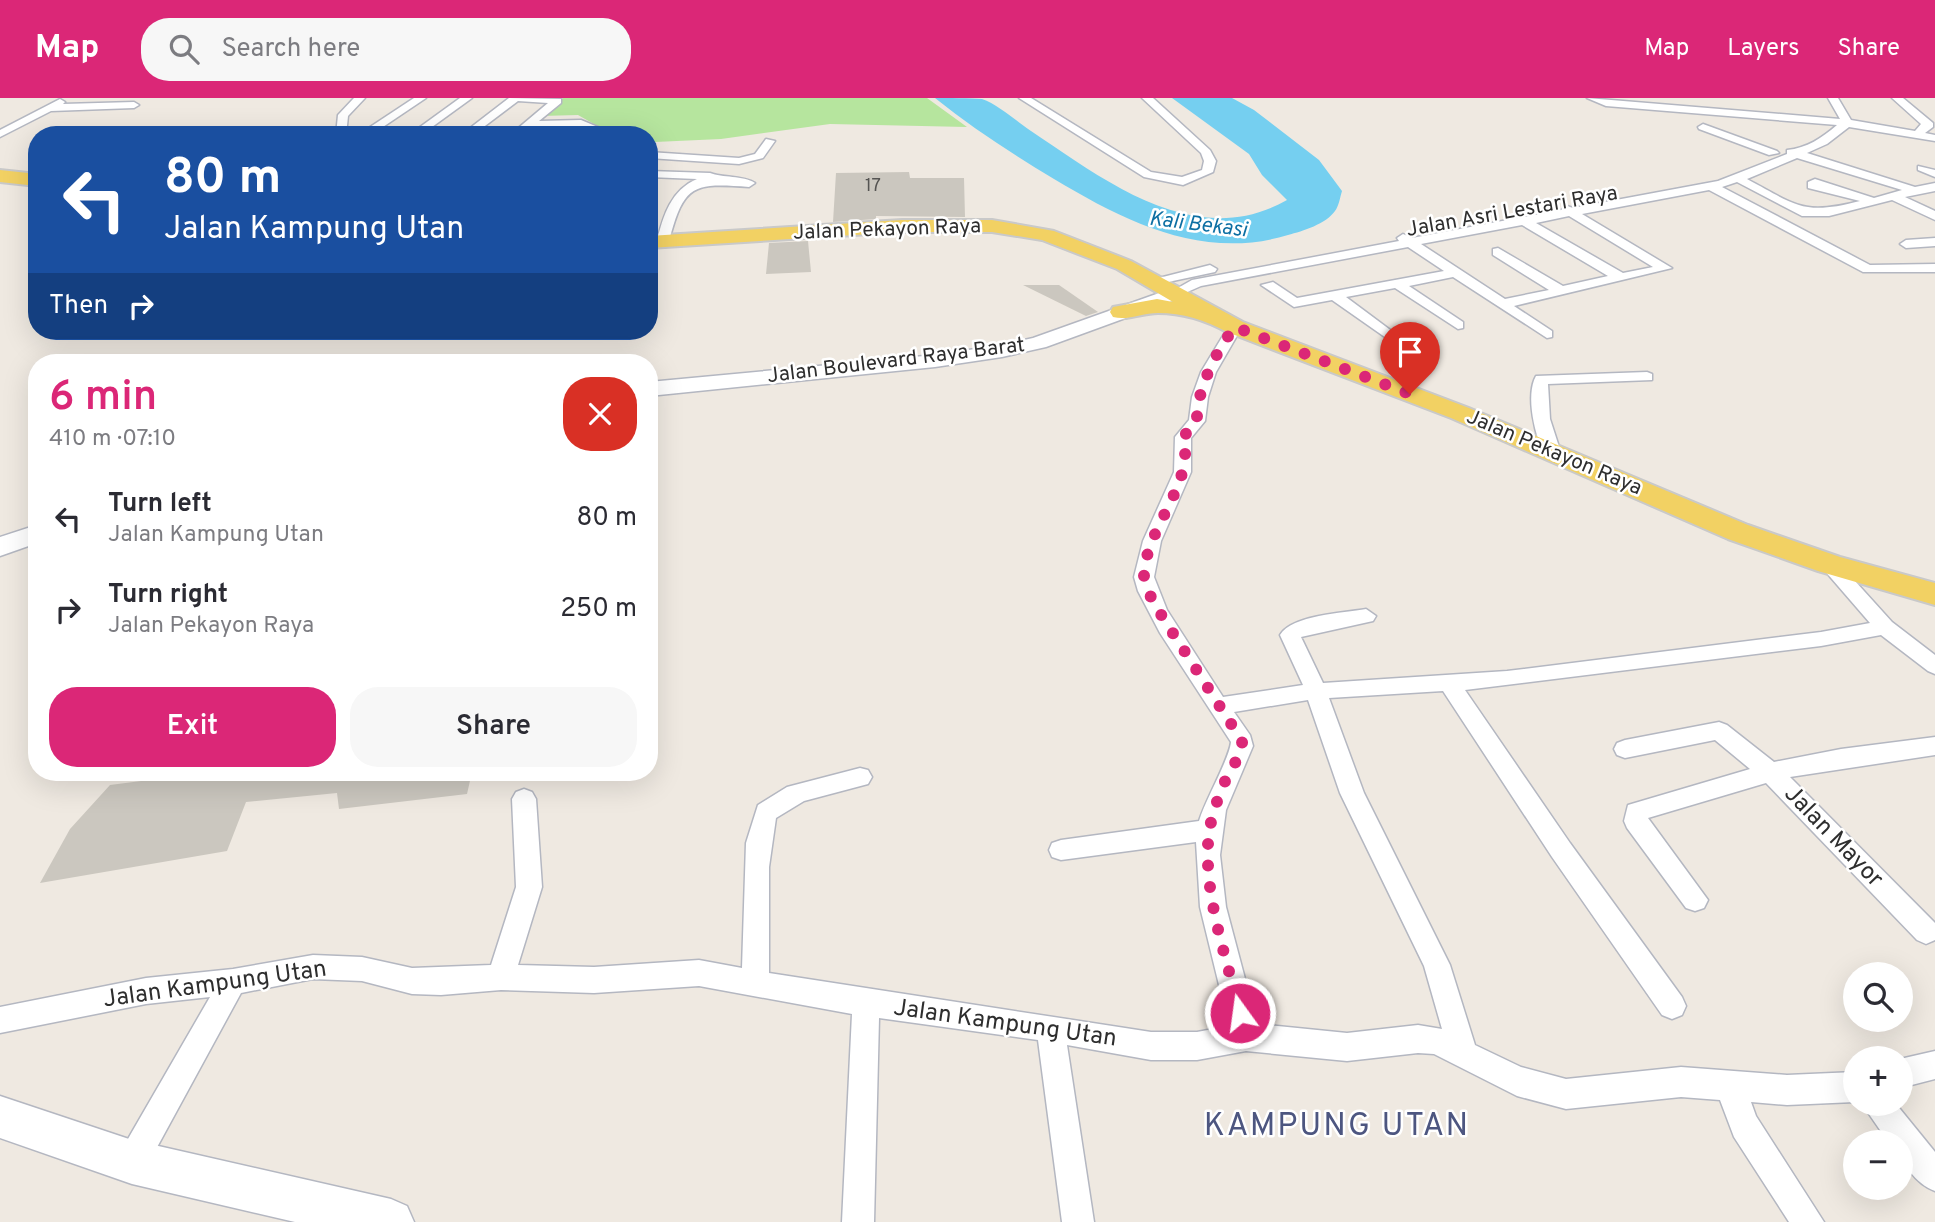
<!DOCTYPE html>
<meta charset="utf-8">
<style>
:root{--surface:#fff;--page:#f7f7f7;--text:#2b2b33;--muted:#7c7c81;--accent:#db2777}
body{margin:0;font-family:Overpass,sans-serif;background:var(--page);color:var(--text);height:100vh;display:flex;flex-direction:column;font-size:26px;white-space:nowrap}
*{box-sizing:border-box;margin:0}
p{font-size:23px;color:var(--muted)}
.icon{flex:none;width:38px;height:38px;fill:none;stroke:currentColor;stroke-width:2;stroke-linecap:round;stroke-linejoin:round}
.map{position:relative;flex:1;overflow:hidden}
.panel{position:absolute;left:28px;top:256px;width:630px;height:427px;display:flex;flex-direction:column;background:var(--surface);border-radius:28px;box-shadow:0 7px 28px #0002}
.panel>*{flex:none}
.guide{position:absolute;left:28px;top:28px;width:630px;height:214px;border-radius:28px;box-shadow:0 7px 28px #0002;background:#1a4fa0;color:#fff;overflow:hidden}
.fabs{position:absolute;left:1843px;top:864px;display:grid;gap:14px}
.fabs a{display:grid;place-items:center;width:70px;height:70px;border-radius:50%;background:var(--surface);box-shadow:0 7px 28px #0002;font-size:35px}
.pin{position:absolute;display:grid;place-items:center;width:60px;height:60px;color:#fff;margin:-72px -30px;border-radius:50% 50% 50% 0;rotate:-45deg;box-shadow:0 0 7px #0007}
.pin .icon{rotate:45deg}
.me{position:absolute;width:77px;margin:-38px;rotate:346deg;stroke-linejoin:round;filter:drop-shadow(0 0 5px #0008)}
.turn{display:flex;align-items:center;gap:24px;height:147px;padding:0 21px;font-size:32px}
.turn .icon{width:91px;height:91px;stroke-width:2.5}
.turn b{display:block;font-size:49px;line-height:60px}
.then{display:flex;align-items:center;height:66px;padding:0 21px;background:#0003;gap:14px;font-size:26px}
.round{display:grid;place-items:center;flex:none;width:74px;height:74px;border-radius:28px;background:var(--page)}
.head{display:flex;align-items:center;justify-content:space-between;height:119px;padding:0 21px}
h1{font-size:42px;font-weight:600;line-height:52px;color:var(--accent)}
.button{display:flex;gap:14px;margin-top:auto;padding:14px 21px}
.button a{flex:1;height:80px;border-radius:28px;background:var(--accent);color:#fff;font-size:28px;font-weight:600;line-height:80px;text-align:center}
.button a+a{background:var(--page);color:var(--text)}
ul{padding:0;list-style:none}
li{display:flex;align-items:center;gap:21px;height:91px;padding:0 21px}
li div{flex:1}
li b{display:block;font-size:26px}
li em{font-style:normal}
header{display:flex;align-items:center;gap:42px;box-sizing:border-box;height:98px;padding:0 35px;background:var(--accent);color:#fff}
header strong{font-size:33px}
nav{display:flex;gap:38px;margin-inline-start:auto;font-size:24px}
.search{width:490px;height:63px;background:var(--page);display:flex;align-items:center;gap:18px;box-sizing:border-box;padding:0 24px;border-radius:28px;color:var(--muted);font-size:26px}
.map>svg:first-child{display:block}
.green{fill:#b6e59e}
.water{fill:#75cff0}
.building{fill:#cbc7bf}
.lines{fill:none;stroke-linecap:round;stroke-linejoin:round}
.street-casing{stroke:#b4b7c1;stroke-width:3}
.secondary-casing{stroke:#b4b7c1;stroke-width:3}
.primary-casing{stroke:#c9c9c9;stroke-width:4}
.street{fill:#fff;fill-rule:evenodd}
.secondary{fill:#fff;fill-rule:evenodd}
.primary{fill:#f2d163;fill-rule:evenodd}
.route{stroke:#db2777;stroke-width:12;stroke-dasharray:0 21.6}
.labels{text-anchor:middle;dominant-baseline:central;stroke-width:5;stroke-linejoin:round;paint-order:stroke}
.far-number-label{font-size:18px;fill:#555452}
.far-street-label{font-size:21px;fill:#2e2e2e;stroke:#fff}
.far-water-label{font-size:21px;font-style:italic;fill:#0d6fa3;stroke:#fff}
.street-label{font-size:24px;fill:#2e2e2e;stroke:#fff}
.near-neighbourhood-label{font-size:32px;letter-spacing:2px;fill:#4d5680;stroke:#fff}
</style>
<header>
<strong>Map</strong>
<div class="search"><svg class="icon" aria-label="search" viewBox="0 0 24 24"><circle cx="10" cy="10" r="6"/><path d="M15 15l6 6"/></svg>Search here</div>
<nav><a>Map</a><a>Layers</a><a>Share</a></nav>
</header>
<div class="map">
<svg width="1935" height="1124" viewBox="0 0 1935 1124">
<rect width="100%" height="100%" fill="#efe9e1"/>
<path class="green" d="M 563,0 L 927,0 L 967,29 L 830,26 L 721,41 L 655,44 L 649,42 L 649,37 L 628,37 L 601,30 L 578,17 L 540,18 Z"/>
<path class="water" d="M 935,0 C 948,0 970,0 982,1 C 999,7 1016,23 1031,33 C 1106,83 1196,154 1287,102 L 1262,77 L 1249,56 L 1172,0 L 1232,0 L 1254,12 L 1319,62 L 1342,93 C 1340,99 1339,108 1335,113 C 1326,126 1303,133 1288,137 C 1203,163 1126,124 1054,81 C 1013,56 972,30 935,0 Z"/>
<g class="building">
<path d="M 909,74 L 910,80 L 964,80 L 965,119 L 876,118 L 876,121 L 833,124 L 836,75 Z"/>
<path d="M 808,143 L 811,174 L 766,176 L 769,145 Z"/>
<path d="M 1023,187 L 1059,187 L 1098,214 L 1086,218 Z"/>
<path d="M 211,674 L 472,674 L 467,696 L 339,711 L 337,695 L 246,704 L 227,753 L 40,785 L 70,731 L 110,687 Z"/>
</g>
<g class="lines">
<defs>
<g id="street">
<path d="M 354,0 L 365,0 L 348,18 L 346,37 L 336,37 L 338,17 Z"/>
<path d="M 414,0 L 426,0 L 371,37 L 358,37 Z"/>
<path d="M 460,0 L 472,0 L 421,37 L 409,37 Z"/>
<path d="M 509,0 L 561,1 L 561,5 L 539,23 L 581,22 L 617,37 L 602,37 L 580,28 L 531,29 L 522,37 L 510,37 L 548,5 L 518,3 L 473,37 L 461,37 Z"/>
<path d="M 1019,0 L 1031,0 L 1151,74 L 1182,79 L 1202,72 L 1204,63 L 1201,55 L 1142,0 L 1153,0 L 1210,52 L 1216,63 L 1213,74 L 1183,87 L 1144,79 Z"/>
<path d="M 1587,0 L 1840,21 L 1828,0 L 1838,0 L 1851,22 L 1915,33 L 1921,26 L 1892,0 L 1903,0 L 1933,25 L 1933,29 L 1925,35 L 1935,37 L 1935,43 L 1849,29 L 1827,46 L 1807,55 L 1915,89 L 1935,85 L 1935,93 L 1905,99 L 1935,113 L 1935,122 L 1892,102 L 1829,118 L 1802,118 L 1737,84 L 1722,89 L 1870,167 L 1935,166 L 1935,174 L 1863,174 L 1709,92 L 1582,116 L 1672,170 L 1514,208 L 1552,233 L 1552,239 L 1547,240 L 1453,179 L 1409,188 L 1463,224 L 1463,230 L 1458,231 L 1395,190 L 1346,199 L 1397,237 L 1399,240 L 1392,244 L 1332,202 L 1294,209 L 1261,187 L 1273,184 L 1297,200 L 1444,173 L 1408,149 L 1201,188 L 1176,199 L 1169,195 L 1192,182 L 1399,143 L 1397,140 L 1403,136 L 1412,140 L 1561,112 L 1567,108 L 1573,110 L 1718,83 L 1787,56 L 1787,52 C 1807,50 1822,40 1837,27 L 1606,8 ZM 1797,60 L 1902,92 L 1874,100 L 1815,81 L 1808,84 L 1808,90 L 1860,103 C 1803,118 1796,107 1747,81 ZM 1569,118 L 1653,169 L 1623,175 L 1536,125 ZM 1522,127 L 1608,178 L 1563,188 L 1498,150 L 1493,151 L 1493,157 L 1549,192 L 1505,201 L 1421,146 Z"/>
<path d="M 60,1 L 65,4 L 63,6 L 134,4 L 139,7 L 134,10 L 51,13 L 0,39 L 0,32 Z"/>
<path d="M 1703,26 L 1777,53 L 1779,55 L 1769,57 L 1699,31 L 1698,29 Z"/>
<path d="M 766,41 L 775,43 L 763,60 L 739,66 L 649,60 L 649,54 L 739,60 L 755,56 Z"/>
<path d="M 1918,68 L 1935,72 L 1935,79 L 1918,72 Z"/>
<path d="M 649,73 L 710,75 C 722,80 743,77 755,85 L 749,89 C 693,85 684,86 669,143 L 663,147 L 657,143 C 663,118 671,92 697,81 L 649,79 Z"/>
<path d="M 1935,140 L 1935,148 L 1906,150 L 1900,146 L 1906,142 Z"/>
<path d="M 1210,167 L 1217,171 L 1215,174 L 1154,187 L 1147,183 Z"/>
<path d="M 1235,225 L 1242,229 L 1216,274 L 1208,299 L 1205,323 L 1191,340 L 1191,374 L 1161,443 L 1154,479 L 1167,512 L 1223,599 L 1303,587 L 1280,537 C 1292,517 1343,515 1366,511 L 1376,518 L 1373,523 L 1301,539 L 1323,585 L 1507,573 L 1821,534 L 1870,525 L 1819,466 L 1829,460 L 1836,462 L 1892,524 L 1935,557 L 1935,576 L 1928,573 L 1881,537 L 1821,548 L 1465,592 L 1570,745 L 1682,899 L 1686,908 L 1682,917 L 1672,921 L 1662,917 L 1552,759 L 1443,593 L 1329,600 L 1364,695 L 1450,867 L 1475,947 L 1521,969 L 1566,981 L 1681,969 L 1787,977 L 1855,974 L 1855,1004 L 1787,1007 L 1751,1004 L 1756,1018 L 1824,1124 L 1789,1124 L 1734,1039 L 1720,1002 L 1681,999 L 1566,1011 L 1517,998 L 1434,956 L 1418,955 L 1347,963 L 1246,953 L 1197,962 L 1151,962 L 1067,947 L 1094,1124 L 1062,1124 L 1038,942 L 879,920 L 874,1124 L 842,1124 L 852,916 L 699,888 L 594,895 L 501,892 L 441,897 L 412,896 L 362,883 L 313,881 L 241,895 L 143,1075 L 132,1079 L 121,1075 L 117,1064 L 121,1053 L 210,899 L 146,906 L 0,935 L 0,909 L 146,880 L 233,871 L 313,857 L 362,859 L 412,870 L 491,867 L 516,789 L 512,701 L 516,694 L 524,691 L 532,694 L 536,701 L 542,789 L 518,867 L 594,869 L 699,862 L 742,870 L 746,745 L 758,707 L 787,689 L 860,670 L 868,672 L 872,679 L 868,686 L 804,703 L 776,720 L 769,769 L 769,875 L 1151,934 L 1197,934 L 1229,928 L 1200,809 L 1196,744 L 1061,762 L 1052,759 L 1049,752 L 1052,745 L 1061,742 L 1199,723 C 1206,700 1229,662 1231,644 L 1160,535 L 1138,493 L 1134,479 L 1143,443 L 1174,374 L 1175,339 L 1189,322 L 1192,299 L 1201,274 L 1230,226 ZM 1308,602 L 1340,695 L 1424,868 L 1442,931 L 1418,927 L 1347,935 L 1257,926 L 1226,809 L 1220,757 L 1226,712 L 1253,648 L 1250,637 L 1234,614 Z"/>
<path d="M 1647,274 L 1652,276 L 1652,282 L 1548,286 L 1550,321 L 1561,355 L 1558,359 L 1546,359 C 1535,340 1525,297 1536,278 Z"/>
<path d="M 1719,624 L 1727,627 L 1774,664 L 1841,651 L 1935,639 L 1935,657 L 1790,679 L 1935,825 L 1935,842 L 1926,846 L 1917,842 L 1766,685 L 1648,720 L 1708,802 L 1704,810 L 1695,813 L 1686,810 L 1627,730 L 1624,723 L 1628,707 L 1750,671 L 1715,642 L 1625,660 L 1617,657 L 1614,651 L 1617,645 L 1625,642 Z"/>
<path d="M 1935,953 L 1935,981 L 1900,990 L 1900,961 Z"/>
<path d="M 1862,1006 L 1896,1006 L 1935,1054 L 1935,1093 C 1916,1086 1900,1065 1900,1045 L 1889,1045 Z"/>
</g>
<g id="secondary">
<path d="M 1176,189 L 1183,191 L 1186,195 L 1183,199 L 1046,249 L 1002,259 L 935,269 L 649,298 L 649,284 L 935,257 L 1002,247 L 1033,240 Z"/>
<path d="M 37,427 L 37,445 L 0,458 L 0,439 Z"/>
<path d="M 0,998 L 132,1042 L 391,1101 L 407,1108 L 414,1124 L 295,1124 L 132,1086 L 0,1040 Z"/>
</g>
<g id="primary">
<path d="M 0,72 L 37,76 L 37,88 L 0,84 Z"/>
<path d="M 902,122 L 992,122 L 1054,133 L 1131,163 L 1243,224 L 1469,310 L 1748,427 L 1840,459 L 1935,485 L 1935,507 L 1818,473 L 1728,441 L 1451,320 L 1227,234 C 1205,222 1183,215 1158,215 C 1142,215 1128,223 1113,219 L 1110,214 L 1113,209 L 1157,201 L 1173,204 L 1117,171 L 1042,142 L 992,134 L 902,134 L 649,150 L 649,138 Z"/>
</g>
</defs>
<use href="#street" class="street-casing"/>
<use href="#secondary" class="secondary-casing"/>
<use href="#primary" class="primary-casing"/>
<use href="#street" class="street"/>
<use href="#secondary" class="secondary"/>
<use href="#primary" class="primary"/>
</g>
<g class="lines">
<path class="route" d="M 1240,915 C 1226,857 1202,794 1209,734 C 1212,716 1220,693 1228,677 C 1234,665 1243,656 1242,643 L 1153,504 C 1150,496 1144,486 1144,478 C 1145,430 1196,385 1183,339 L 1197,323 C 1196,293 1216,253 1235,229 L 1410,296"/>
</g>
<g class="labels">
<g class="far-number-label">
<text x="873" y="88">17</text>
</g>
<g class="far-street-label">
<text transform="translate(1512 114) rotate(-10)">Jalan Asri Lestari Raya</text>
<text transform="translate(887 132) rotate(-2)">Jalan Pekayon Raya</text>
<text transform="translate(896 263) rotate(-7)">Jalan Boulevard Raya Barat</text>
<text transform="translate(1554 355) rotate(23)">Jalan Pekayon Raya</text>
</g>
<g class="far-water-label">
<text transform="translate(1198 127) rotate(7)">Kali Bekasi</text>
</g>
<g class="street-label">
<text transform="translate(1833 739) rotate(46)">Jalan Mayor</text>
<text transform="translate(215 887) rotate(-8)">Jalan Kampung Utan</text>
<text transform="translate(1005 926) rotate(8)">Jalan Kampung Utan</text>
</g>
<g class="near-neighbourhood-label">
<text x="1337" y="1029">KAMPUNG UTAN</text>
</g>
</g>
</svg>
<div class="fabs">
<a><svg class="icon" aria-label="search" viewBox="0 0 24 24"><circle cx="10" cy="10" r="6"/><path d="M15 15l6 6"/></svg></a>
<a>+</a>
<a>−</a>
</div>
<div class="pin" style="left:1410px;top:296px;background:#d93025"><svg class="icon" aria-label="arrive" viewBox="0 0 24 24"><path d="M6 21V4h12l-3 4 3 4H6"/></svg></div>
<svg class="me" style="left:1240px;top:915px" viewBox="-20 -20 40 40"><circle r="17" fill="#db2777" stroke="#fff" stroke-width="3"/><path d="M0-11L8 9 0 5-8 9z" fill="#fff"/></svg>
<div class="guide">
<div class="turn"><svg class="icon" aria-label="left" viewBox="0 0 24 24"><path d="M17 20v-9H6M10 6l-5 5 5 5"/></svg><div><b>80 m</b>Jalan Kampung Utan</div></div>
<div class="then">Then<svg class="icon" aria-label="right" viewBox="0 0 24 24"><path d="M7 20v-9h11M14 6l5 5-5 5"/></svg></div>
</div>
<section class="panel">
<div class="head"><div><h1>6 min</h1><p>410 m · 07:10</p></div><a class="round" style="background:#d93025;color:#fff"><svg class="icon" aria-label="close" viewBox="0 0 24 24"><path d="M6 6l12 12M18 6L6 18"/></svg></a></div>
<ul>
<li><svg class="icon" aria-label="left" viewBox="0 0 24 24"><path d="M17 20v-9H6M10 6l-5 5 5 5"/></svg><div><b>Turn left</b><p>Jalan Kampung Utan</p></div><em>80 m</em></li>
<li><svg class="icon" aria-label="right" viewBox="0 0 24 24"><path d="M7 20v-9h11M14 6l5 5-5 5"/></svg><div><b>Turn right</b><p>Jalan Pekayon Raya</p></div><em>250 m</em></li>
</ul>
<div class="button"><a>Exit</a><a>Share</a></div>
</section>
</div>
